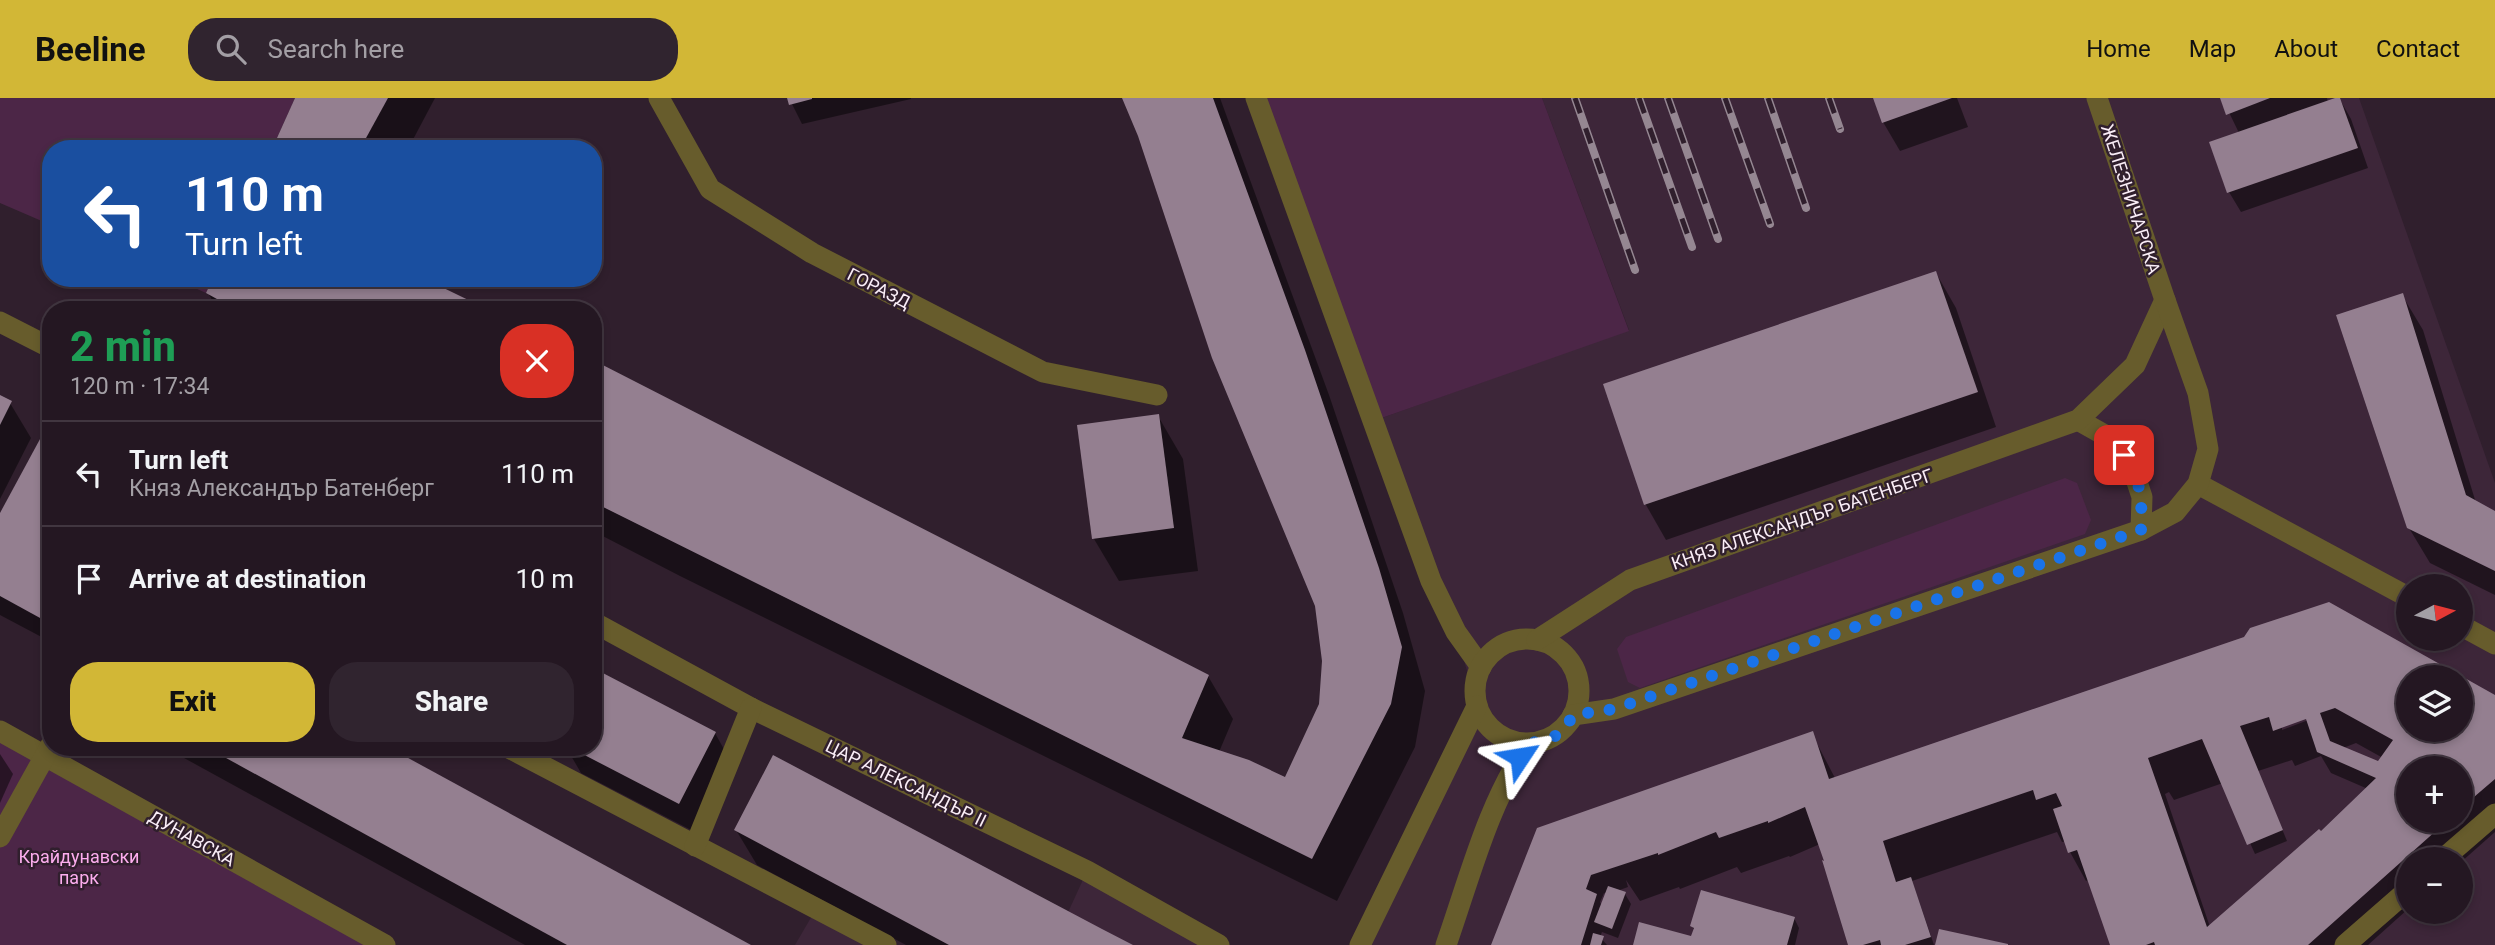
<!DOCTYPE html>
<meta charset="utf-8">
<style>
:root{--surface:#241722;--page:#30242f;--text:#f1f3f6;--muted:#a39fa5;--line:#413640;--accent:#d2b736}
body{margin:0;font-family:Roboto,sans-serif;background:var(--page);color:var(--text);height:100vh;display:flex;flex-direction:column;font-size:26px;white-space:nowrap}
*{box-sizing:border-box;margin:0}
p{font-size:23px;color:var(--muted)}
.icon{flex:none;width:38px;height:38px;fill:none;stroke:currentColor;stroke-width:2;stroke-linecap:round;stroke-linejoin:round}
.map{position:relative;flex:1;overflow:hidden}
.drawer{position:absolute;left:42px;top:203px;width:560px;height:455px;display:flex;flex-direction:column;background:var(--surface);border-radius:28px;box-shadow:0 4px 10px #0003,0 0 0 2px var(--line)}
.drawer>*{flex:none}
.hud{position:absolute;left:42px;top:42px;width:560px;height:147px;border-radius:28px;box-shadow:0 4px 10px #0003,0 0 0 2px var(--line);background:#1a4fa0;color:#fff;overflow:hidden}
.needle{width:46px;rotate:83deg}
.buttons{position:absolute;left:2396px;top:476px;display:grid;gap:14px}
.buttons a{display:grid;place-items:center;width:77px;height:77px;border-radius:50%;background:var(--surface);box-shadow:0 4px 10px #0003,0 0 0 2px var(--line);font-size:35px}
.pin{position:absolute;display:grid;place-items:center;width:60px;height:60px;color:#fff;margin:-30px;border-radius:14px;box-shadow:0 4px 10px #0006}
.me{position:absolute;width:77px;margin:-38px;rotate:57deg;stroke-linejoin:round;filter:drop-shadow(0 0 5px #0008)}
.turn{display:flex;align-items:center;gap:24px;height:147px;padding:0 28px;font-size:32px}
.turn .icon{width:91px;height:91px;stroke-width:2.5}
.turn b{display:block;font-size:49px;line-height:60px}
.round{display:grid;place-items:center;flex:none;width:74px;height:74px;border-radius:28px;background:var(--page)}
.summary{display:flex;align-items:center;justify-content:space-between;height:119px;padding:0 28px}
h1{font-size:42px;font-weight:800;line-height:52px;color:#1e9e55}
.primary-button{display:flex;gap:14px;margin-top:auto;padding:14px 28px}
.primary-button a{flex:1;height:80px;border-radius:28px;background:var(--accent);color:#111;font-size:28px;font-weight:800;line-height:80px;text-align:center}
.primary-button a+a{background:var(--page);color:var(--text)}
ul{padding:0;list-style:none}
li{display:flex;align-items:center;gap:21px;height:105px;padding:0 28px;border-top:2px solid var(--line)}
li div{flex:1}
li b{display:block;font-size:26px}
li em{font-style:normal}
header{display:flex;align-items:center;gap:42px;box-sizing:border-box;height:98px;padding:0 35px;background:var(--accent);color:#111}
header strong{font-size:33px}
nav{display:flex;gap:38px;margin-inline-start:auto;font-size:24px}
.search{width:490px;height:63px;background:var(--page);display:flex;align-items:center;gap:18px;box-sizing:border-box;padding:0 24px;border-radius:28px;color:var(--muted);font-size:26px}
.map>svg:first-child{display:block}
.built{fill:#3d2639;fill-rule:evenodd}
.green{fill:#4c2647}
.shadow{fill:#0007;fill-rule:evenodd}
.building{fill:#947f90;fill-rule:evenodd}
.lines{fill:none;stroke-linecap:round;stroke-linejoin:round}
.minor{stroke:#675c2c;stroke-width:21}
.rail-casing{stroke:#958792;stroke-width:8}
.rail{stroke:#301f2d;stroke-width:5;stroke-dasharray:16;stroke-linecap:butt}
.route{stroke:#1a73e8;stroke-width:12;stroke-dasharray:0 21.6}
.labels{text-anchor:middle;dominant-baseline:central;stroke-width:5;stroke-linejoin:round;paint-order:stroke}
.street-label{font-size:18px;fill:#faeef7;stroke:#301f2d}
.park-label{font-size:18px;fill:#fcadee;stroke:#301f2d}
</style>
<header>
<strong>Beeline</strong>
<div class="search"><svg class="icon" aria-label="search" viewBox="0 0 24 24"><circle cx="10" cy="10" r="6"/><path d="M15 15l6 6"/></svg>Search here</div>
<nav><a>Home</a><a>Map</a><a>About</a><a>Contact</a></nav>
</header>
<div class="map">
<svg width="2495" height="847" viewBox="0 0 2495 847">
<rect width="100%" height="100%" fill="#301f2d"/>
<g class="built">
<path d="M 1542,0 L 2359,0 L 2495,385 L 2495,847 L 1360,847 L 1477,608 L 1456,534 L 1373,323 L 1629,232 ZM 2408,488 L 2460,488 L 2460,541 L 2408,541 ZM 2408,579 L 2460,579 L 2460,632 L 2408,632 ZM 2408,670 L 2460,670 L 2460,723 L 2408,723 ZM 2408,761 L 2460,761 L 2460,814 L 2408,814 Z"/>
<path d="M 1087,773 L 1219,847 L 1053,847 Z"/>
<path d="M 816,811 L 886,847 L 795,847 Z"/>
</g>
<g class="green">
<path d="M 0,0 L 295,0 L 272,51 L 51,51 L 51,127 L 0,105 Z"/>
<path d="M 1256,0 L 1542,0 L 1629,233 L 1373,323 Z"/>
<path d="M 173,180 L 213,180 L 206,195 Z"/>
<path d="M 2065,380 L 2077,385 L 2091,422 L 2085,436 L 1640,590 L 1628,584 L 1617,551 L 1626,539 Z"/>
<path d="M 0,633 L 385,847 L 0,847 Z"/>
</g>
<g class="shadow">
<path d="M 297,0 L 435,0 L 408,51 L 274,51 Z"/>
<path d="M 789,0 L 911,0 L 911,1 L 802,26 Z"/>
<path d="M 1124,0 L 1220,0 L 1329,297 L 1403,515 L 1425,593 L 1415,649 L 1337,803 L 680,478 L 593,433 L 593,264 L 1208,578 L 1233,621 L 1219,654 L 1286,681 L 1321,607 L 1324,563 L 1317,508 Z"/>
<path d="M 1875,0 L 1957,0 L 1968,29 L 1900,53 L 1883,24 Z"/>
<path d="M 2222,0 L 2327,0 L 2328,4 L 2339,0 L 2351,21 L 2368,70 L 2241,114 L 2229,94 L 2239,35 Z"/>
<path d="M 1936,175 L 1956,210 L 1996,329 L 1666,442 L 1646,407 L 1605,287 Z"/>
<path d="M 208,195 L 485,212 L 218,212 Z"/>
<path d="M 2402,197 L 2423,232 L 2476,405 L 2495,415 L 2495,497 L 2430,465 L 2409,430 Z"/>
<path d="M 0,299 L 10,305 L 31,340 L 0,401 Z"/>
<path d="M 1158,318 L 1183,361 L 1198,473 L 1119,483 L 1094,441 Z"/>
<path d="M 51,334 L 51,544 L 0,517 L 0,418 Z"/>
<path d="M 2329,506 L 2457,579 L 2408,579 L 2408,632 L 2460,632 L 2495,601 L 2495,734 L 2460,765 L 2460,761 L 2408,761 L 2408,811 L 2368,847 L 2112,847 L 2089,782 L 2086,783 L 2070,754 L 2066,743 L 2062,744 L 2057,734 L 1912,783 L 1934,847 L 1850,847 L 1820,746 L 1790,759 L 1789,758 L 1741,775 L 1737,769 L 1680,791 L 1679,789 L 1640,803 L 1626,782 L 1628,789 L 1617,793 L 1625,796 L 1631,806 L 1618,840 L 1602,834 L 1600,839 L 1607,847 L 1493,847 L 1539,731 L 1812,636 L 1835,680 L 2245,541 ZM 2318,615 L 2319,618 L 2282,632 L 2282,628 ZM 2356,645 L 2383,660 L 2377,664 L 2343,650 ZM 2321,658 L 2331,675 L 2368,691 L 2321,735 L 2210,829 L 2165,696 L 2169,694 L 2174,702 L 2223,685 L 2255,756 L 2287,743 L 2258,673 L 2292,662 L 2295,668 ZM 2408,670 L 2460,670 L 2460,723 L 2408,723 ZM 1604,795 L 1607,796 L 1602,809 L 1600,804 Z"/>
<path d="M 715,635 L 731,664 L 695,734 L 581,675 L 566,649 L 593,649 Z"/>
<path d="M 164,649 L 385,649 L 747,847 L 525,847 Z"/>
<path d="M 0,656 L 13,676 L 0,705 Z"/>
<path d="M 736,732 L 1130,847 L 906,847 L 757,767 Z"/>
<path d="M 1794,820 L 1799,830 L 1795,847 L 1634,847 L 1693,840 L 1695,833 L 1692,828 Z"/>
</g>
<g class="building">
<path d="M 295,0 L 388,0 L 360,51 L 272,51 Z"/>
<path d="M 787,0 L 812,0 L 812,1 L 789,7 Z"/>
<path d="M 1122,0 L 1213,0 L 1305,252 L 1379,470 L 1402,549 L 1391,606 L 1312,761 L 593,404 L 593,262 L 1209,577 L 1182,640 L 1249,662 L 1285,679 L 1319,606 L 1322,563 L 1315,508 L 1212,260 L 1138,38 Z"/>
<path d="M 1873,0 L 1952,0 L 1882,25 Z"/>
<path d="M 2220,0 L 2270,0 L 2226,17 Z"/>
<path d="M 2335,0 L 2340,0 L 2358,50 L 2227,95 L 2209,44 Z"/>
<path d="M 1936,173 L 1978,294 L 1644,407 L 1603,286 Z"/>
<path d="M 213,180 L 423,180 L 489,212 L 237,212 L 206,195 Z"/>
<path d="M 2403,195 L 2466,397 L 2495,413 L 2495,473 L 2407,430 L 2336,217 Z"/>
<path d="M 0,297 L 12,303 L 0,327 Z"/>
<path d="M 1159,316 L 1174,430 L 1092,441 L 1077,327 Z"/>
<path d="M 46,330 L 51,332 L 51,526 L 0,498 L 0,415 Z"/>
<path d="M 2329,504 L 2495,597 L 2495,681 L 2460,711 L 2460,670 L 2408,670 L 2408,723 L 2447,723 L 2308,847 L 2155,847 L 2154,844 L 2146,847 L 2110,847 L 2077,752 L 2068,755 L 2053,711 L 2062,708 L 2056,695 L 2036,702 L 2033,692 L 1883,743 L 1896,784 L 1911,779 L 1931,839 L 1905,847 L 1881,847 L 1880,842 L 1863,847 L 1848,847 L 1822,762 L 1824,763 L 1805,709 L 1768,725 L 1768,723 L 1719,740 L 1716,734 L 1658,757 L 1658,755 L 1591,777 L 1586,791 L 1597,796 L 1581,847 L 1491,847 L 1537,730 L 1813,633 L 1829,681 L 2244,539 L 2250,530 ZM 2408,579 L 2460,579 L 2460,632 L 2408,632 ZM 2335,610 L 2393,642 L 2378,663 L 2330,643 L 2320,615 ZM 2269,619 L 2273,633 L 2306,621 L 2317,654 L 2376,680 L 2321,733 L 2319,731 L 2207,829 L 2148,660 L 2202,641 L 2247,747 L 2283,732 L 2240,628 Z"/>
<path d="M 599,573 L 716,634 L 679,706 L 569,649 L 593,649 L 593,584 Z"/>
<path d="M 206,649 L 388,649 L 751,847 L 567,847 Z"/>
<path d="M 773,657 L 1102,831 L 1133,847 L 949,847 L 734,732 Z"/>
<path d="M 1608,788 L 1626,794 L 1612,831 L 1594,824 Z"/>
<path d="M 1701,792 L 1795,819 L 1787,847 L 1633,847 L 1639,824 L 1691,838 L 1694,830 L 1690,828 Z"/>
<path d="M 1939,831 L 2008,846 L 2008,847 L 1935,847 Z"/>
<path d="M 1593,835 L 1604,838 L 1601,847 L 1590,847 Z"/>
</g>
<g class="lines">
<g class="minor">
<path d="M 659,0 L 710,91 L 812,155 L 1043,274 L 1157,297"/>
<path d="M 1256,0 L 1431,483 L 1456,534 L 1481,569"/>
<path d="M 0,224 L 51,250"/>
<path d="M 2078,322 L 2117,344 L 2132,369 L 2142,399 L 2141,432"/>
<path d="M 2198,386 L 2408,499"/>
<path d="M 593,524 L 751,610 L 1087,773 L 1219,847"/>
<path d="M 2460,527 L 2495,546"/>
<circle cx="1527" cy="593" r="52"/>
<path d="M 1537,542 L 1630,482 L 2078,322 L 2135,267 L 2165,202"/>
<path d="M 1573,617 L 1614,611 L 2141,432 L 2175,414 L 2198,386 L 2208,351 L 2198,295 L 2165,202 L 2097,0"/>
<path d="M 0,633 L 385,847"/>
<path d="M 507,649 L 886,847"/>
<path d="M 0,739 L 51,647"/>
<path d="M 695,748 L 751,610"/>
<path d="M 2443,761 L 2495,716"/>
<path d="M 1360,847 L 1477,608"/>
<path d="M 1446,847 C 1470,779 1488,705 1529,646"/>
<path d="M 2345,847 L 2408,792"/>
</g>
<defs>
<g id="rail">
<path d="M 1575,0 L 1635,172"/>
<path d="M 1639,0 L 1692,149"/>
<path d="M 1668,0 L 1718,141"/>
<path d="M 1725,0 L 1770,126"/>
<path d="M 1768,0 L 1806,110"/>
<path d="M 1829,0 L 1840,31"/>
</g>
</defs>
<use href="#rail" class="rail-casing"/>
<use href="#rail" class="rail"/>
</g>
<g class="lines">
<path class="route" d="M 1520,659 L 1529,646 L 1555,638 L 1566,629 L 1573,617 L 1614,611 L 2141,432 C 2142,399 2142,386 2124,357"/>
</g>
<g class="labels">
<g class="street-label">
<text transform="translate(2131 101) rotate(72)">ЖЕЛЕЗНИЧАРСКА</text>
<text transform="translate(879 190) rotate(27)">ГОРАЗД</text>
<text transform="translate(1802 421) rotate(-19)">КНЯЗ АЛЕКСАНДЪР БАТЕНБЕРГ</text>
<text transform="translate(906 685) rotate(26)">ЦАР АЛЕКСАНДЪР II</text>
<text transform="translate(192 740) rotate(29)">ДУНАВСКА</text>
</g>
<g class="park-label">
<text x="79" y="758">Крайдунавски<tspan x="79" dy="21">парк</tspan></text>
</g>
</g>
</svg>
<div class="buttons">
<a><svg class="needle" viewBox="-14 -14 28 28"><path d="M0-13l5 13h-10z" fill="#e53935"/><path d="M0 13l5-13h-10z" fill="#a39fa5"/></svg></a>
<a><svg class="icon" aria-label="layers" viewBox="0 0 24 24"><path d="M12 4l9 5-9 5-9-5zM3 14l9 5 9-5"/></svg></a>
<a>+</a>
<a>−</a>
</div>
<div class="pin" style="left:2124px;top:357px;background:#d93025"><svg class="icon" aria-label="arrive" viewBox="0 0 24 24"><path d="M6 21V4h12l-3 4 3 4H6"/></svg></div>
<svg class="me" style="left:1520px;top:659px" viewBox="-20 -20 40 40"><path d="M0-17L14 15 0 8-14 15z" fill="#1a73e8" stroke="#fff" stroke-width="4"/></svg>
<div class="hud">
<div class="turn"><svg class="icon" aria-label="left" viewBox="0 0 24 24"><path d="M17 20v-9H6M10 6l-5 5 5 5"/></svg><div><b>110 m</b>Turn left</div></div>
</div>
<section class="drawer">
<div class="summary"><div><h1>2 min</h1><p>120 m · 17:34</p></div><a class="round" style="background:#d93025;color:#fff"><svg class="icon" aria-label="close" viewBox="0 0 24 24"><path d="M6 6l12 12M18 6L6 18"/></svg></a></div>
<ul>
<li><svg class="icon" aria-label="left" viewBox="0 0 24 24"><path d="M17 20v-9H6M10 6l-5 5 5 5"/></svg><div><b>Turn left</b><p>Княз Александър Батенберг</p></div><em>110 m</em></li>
<li><svg class="icon" aria-label="arrive" viewBox="0 0 24 24"><path d="M6 21V4h12l-3 4 3 4H6"/></svg><div><b>Arrive at destination</b></div><em>10 m</em></li>
</ul>
<div class="primary-button"><a>Exit</a><a>Share</a></div>
</section>
</div>
